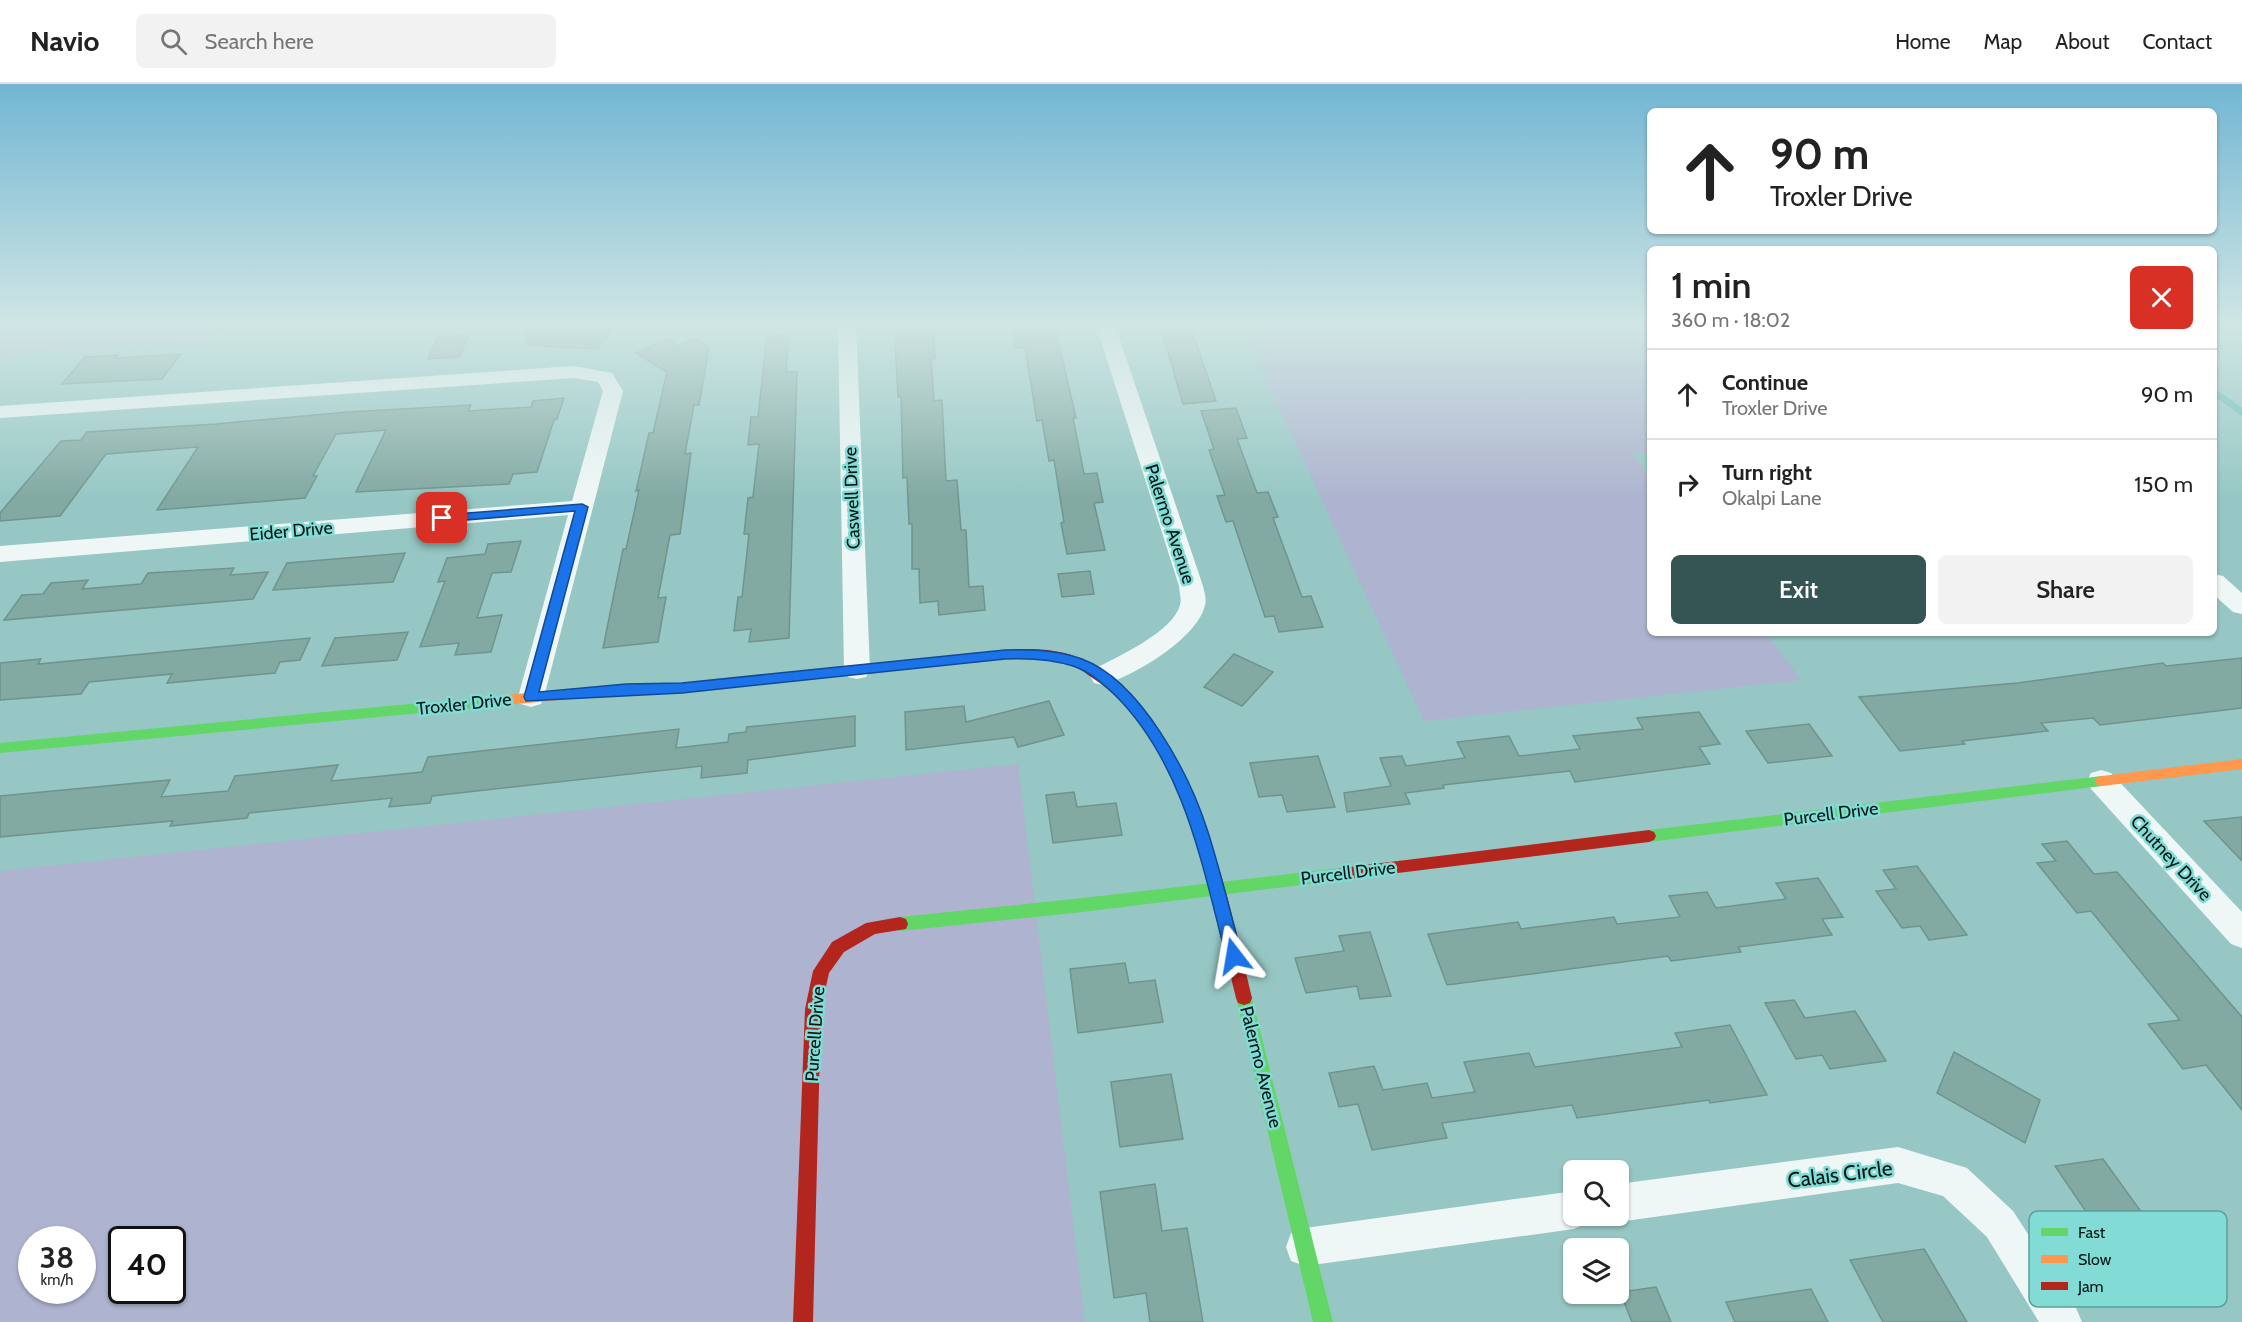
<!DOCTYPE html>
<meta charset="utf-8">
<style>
:root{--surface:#fff;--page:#f2f2f2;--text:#222;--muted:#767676;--line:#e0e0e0;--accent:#345553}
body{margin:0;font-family:Cabin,sans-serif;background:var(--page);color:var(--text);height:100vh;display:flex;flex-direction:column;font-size:22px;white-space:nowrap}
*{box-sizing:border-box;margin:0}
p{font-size:20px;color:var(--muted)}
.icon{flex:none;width:33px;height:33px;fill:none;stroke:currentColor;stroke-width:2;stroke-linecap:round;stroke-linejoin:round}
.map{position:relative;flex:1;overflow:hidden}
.side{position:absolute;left:1647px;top:162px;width:570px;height:390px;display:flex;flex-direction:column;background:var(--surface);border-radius:9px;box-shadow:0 2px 4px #0004}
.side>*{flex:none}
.top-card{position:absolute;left:1647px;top:24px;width:570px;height:126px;border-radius:9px;box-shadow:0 2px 4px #0004;background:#fff;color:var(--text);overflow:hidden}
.tools{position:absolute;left:1563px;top:1076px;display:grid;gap:12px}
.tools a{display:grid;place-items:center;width:66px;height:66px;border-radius:9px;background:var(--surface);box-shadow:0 2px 4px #0004;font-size:30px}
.speed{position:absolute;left:18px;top:1142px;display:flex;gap:12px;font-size:30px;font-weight:700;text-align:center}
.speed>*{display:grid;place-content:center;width:78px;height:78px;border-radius:50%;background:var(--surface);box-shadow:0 2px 4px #0004;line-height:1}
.speed small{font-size:15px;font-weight:400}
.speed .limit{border:3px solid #111;border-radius:9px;background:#fff;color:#111}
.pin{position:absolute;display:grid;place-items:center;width:51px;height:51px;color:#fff;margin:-26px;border-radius:12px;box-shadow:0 3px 9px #0006}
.me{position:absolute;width:66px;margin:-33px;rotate:346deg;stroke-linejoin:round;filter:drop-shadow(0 0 4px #0008)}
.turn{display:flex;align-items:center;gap:21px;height:126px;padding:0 24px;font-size:27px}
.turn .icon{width:78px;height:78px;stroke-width:2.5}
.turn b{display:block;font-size:42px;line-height:51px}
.round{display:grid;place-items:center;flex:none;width:63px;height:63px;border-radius:9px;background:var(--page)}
.head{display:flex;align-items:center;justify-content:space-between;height:102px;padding:0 24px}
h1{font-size:36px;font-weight:600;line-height:45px}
.button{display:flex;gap:12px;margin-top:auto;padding:12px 24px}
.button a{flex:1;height:69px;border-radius:9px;background:var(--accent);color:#fff;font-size:24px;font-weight:600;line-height:69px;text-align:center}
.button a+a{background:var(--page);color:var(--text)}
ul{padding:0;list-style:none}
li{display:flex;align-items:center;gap:18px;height:90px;padding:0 24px;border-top:2px solid var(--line)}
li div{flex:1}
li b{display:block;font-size:22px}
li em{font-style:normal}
header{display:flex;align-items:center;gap:36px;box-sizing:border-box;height:84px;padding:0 30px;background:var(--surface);border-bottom:2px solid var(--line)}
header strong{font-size:28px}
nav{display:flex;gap:33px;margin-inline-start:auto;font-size:21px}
.search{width:420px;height:54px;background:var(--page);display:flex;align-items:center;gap:15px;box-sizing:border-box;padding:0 21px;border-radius:9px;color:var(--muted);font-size:22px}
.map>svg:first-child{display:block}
.green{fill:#aeb4cf;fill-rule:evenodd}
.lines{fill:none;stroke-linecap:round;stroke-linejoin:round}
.stream{stroke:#62b9b4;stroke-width:7}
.building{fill:#82a9a2;stroke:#6f948e;stroke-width:1.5}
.street{fill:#eff7f6;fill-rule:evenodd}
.fast{fill:#63d668;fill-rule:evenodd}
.slow{fill:#ff974d;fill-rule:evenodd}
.jam{fill:#b3261e;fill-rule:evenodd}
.route{fill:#1a73e8;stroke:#114b97;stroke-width:1.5}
.labels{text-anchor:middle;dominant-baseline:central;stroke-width:5;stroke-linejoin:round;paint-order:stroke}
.street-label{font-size:18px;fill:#001716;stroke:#82dbd5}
.near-street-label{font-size:21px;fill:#001716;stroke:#82dbd5}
.key{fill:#82dbd5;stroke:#5ba09c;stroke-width:1.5}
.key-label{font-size:16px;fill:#001716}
</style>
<header>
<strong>Navio</strong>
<div class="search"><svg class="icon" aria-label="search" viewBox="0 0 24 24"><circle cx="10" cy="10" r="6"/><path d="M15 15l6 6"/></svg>Search here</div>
<nav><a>Home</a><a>Map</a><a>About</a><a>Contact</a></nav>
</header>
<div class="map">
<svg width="2242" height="1238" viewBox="0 0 2242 1238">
<rect width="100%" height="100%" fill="#96c7c4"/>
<g class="green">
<path d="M 0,241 L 220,241 L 210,256 L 0,270 Z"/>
<path d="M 1293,241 L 1650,241 L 1650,370 L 1633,370 L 1650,393 L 1650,549 L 1766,549 L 1801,596 L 1424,637 L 1247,254 Z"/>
<path d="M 1018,680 L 1085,1238 L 0,1238 L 0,787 ZM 32,1155 L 82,1155 L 82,1206 L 32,1206 ZM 122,1155 L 172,1155 L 172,1206 L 122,1206 Z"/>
</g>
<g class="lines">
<path class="stream" d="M 2214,308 L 2242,328"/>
</g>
<g class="building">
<path d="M 585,241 L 615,241 L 597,265 L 527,261 L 526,247 Z"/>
<path d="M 911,241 L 933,241 L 935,274 L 931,275 L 934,317 L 942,316 L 946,397 L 957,396 L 961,446 L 966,446 L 969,503 L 983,502 L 985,526 L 939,531 L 938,517 L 920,519 L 919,485 L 912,485 L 912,440 L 909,440 L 907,393 L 903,394 L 901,312 L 898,313 L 896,277 L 895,249 L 911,247 Z"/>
<path d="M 1040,241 L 1042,248 L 1056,247 L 1076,334 L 1073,334 L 1084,390 L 1097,389 L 1103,418 L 1094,419 L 1105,466 L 1067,470 L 1061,439 L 1064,438 L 1054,376 L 1049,377 L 1042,336 L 1037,337 L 1025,264 L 1016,264 L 1012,243 Z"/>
<path d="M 1160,241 L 1190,241 L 1216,317 L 1183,320 Z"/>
<path d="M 469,251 L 459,273 L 428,275 L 438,253 Z"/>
<path d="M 789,251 L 786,288 L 797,288 L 789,554 L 749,558 L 751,545 L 734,547 L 738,513 L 742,513 L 749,450 L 744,450 L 748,414 L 753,413 L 759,360 L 748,361 L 751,333 L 758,333 L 767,252 Z"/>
<path d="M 694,254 L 709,263 L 699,321 L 694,321 L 685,370 L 691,369 L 680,450 L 670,451 L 658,514 L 666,513 L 658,558 L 603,564 L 623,465 L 626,465 L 639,406 L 636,407 L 649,349 L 653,349 L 667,288 L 636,269 L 667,255 L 678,262 Z"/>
<path d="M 181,270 L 162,295 L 62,300 L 85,273 L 118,271 L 115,274 Z"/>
<path d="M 564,314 L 557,335 L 554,336 L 537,388 L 513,390 L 509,400 L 356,408 L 386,346 L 336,350 L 313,392 L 317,392 L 305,414 L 157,426 L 198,363 L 106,370 L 60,432 L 0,437 L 0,429 L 61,357 L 81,356 L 87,348 L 216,340 L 348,328 L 471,321 L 468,327 L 531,323 L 533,317 Z"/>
<path d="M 1236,324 L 1247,354 L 1237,355 L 1257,409 L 1268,408 L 1278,433 L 1273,434 L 1302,513 L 1311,512 L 1323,543 L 1279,548 L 1274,532 L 1265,533 L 1233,437 L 1226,438 L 1217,412 L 1225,411 L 1209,366 L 1214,365 L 1201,327 Z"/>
<path d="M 521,457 L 511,488 L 492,489 L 477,534 L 502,531 L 491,568 L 455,571 L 459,559 L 420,563 L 445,497 L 438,498 L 447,474 L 485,470 L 488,460 Z"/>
<path d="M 405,469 L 393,498 L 273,506 L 287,479 Z"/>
<path d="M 234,484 L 230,491 L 268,488 L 253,515 L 4,536 L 22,511 L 43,510 L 51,499 L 88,496 L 82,505 L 141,500 L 148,489 Z"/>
<path d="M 1090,487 L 1094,510 L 1062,513 L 1058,490 Z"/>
<path d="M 408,548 L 397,576 L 322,582 L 335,554 Z"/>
<path d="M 310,554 L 300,576 L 280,578 L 275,589 L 167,599 L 172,590 L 89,598 L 81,610 L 0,616 L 0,579 L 41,575 L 38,580 Z"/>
<path d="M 1234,570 L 1273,588 L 1242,622 L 1204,603 Z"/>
<path d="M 2242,574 L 2242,624 L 2100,641 L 2093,634 L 2041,639 L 2048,647 L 1962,657 L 1965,660 L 1900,667 L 1859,613 L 2017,599 L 2163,579 L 2166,582 Z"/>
<path d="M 1049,617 L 1064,651 L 1018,663 L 1014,653 L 906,666 L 905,628 L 964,622 L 966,638 Z"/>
<path d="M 1699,628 L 1720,660 L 1699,663 L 1710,680 L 1575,698 L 1570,687 L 1443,701 L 1444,704 L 1405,709 L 1410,720 L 1347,728 L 1344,709 L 1391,702 L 1380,674 L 1402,672 L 1406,682 L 1465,674 L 1457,658 L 1509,652 L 1519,672 L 1580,665 L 1573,652 L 1643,645 L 1637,634 Z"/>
<path d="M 855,632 L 855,662 L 748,676 L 747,689 L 701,694 L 702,682 L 432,712 L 430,719 L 389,723 L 392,714 L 249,729 L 247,734 L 170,742 L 173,737 L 0,753 L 0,712 L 170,696 L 161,713 L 228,707 L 235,692 L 338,681 L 331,697 L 373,693 L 422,688 L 428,673 L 679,645 L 676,664 L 728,658 L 729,650 L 746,648 L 747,643 Z"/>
<path d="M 1809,640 L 1832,672 L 1768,679 L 1746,647 Z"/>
<path d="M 1318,672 L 1335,723 L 1287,728 L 1282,711 L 1259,713 L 1250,679 Z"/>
<path d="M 1074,708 L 1077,723 L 1116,719 L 1122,751 L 1053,759 L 1046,711 Z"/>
<path d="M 2242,733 L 2242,777 L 2204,737 Z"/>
<path d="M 2067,757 L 2094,790 L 2117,788 L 2242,933 L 2242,1026 L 2206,981 L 2183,985 L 2148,940 L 2180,936 L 2091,827 L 2077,829 L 2037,779 L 2056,777 L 2042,760 Z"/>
<path d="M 1917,782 L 1967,851 L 1929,856 L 1920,842 L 1902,844 L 1876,807 L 1896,805 L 1883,786 Z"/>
<path d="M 1818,794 L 1843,833 L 1822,835 L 1832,851 L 1738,863 L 1741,868 L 1671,877 L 1668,872 L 1447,901 L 1428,850 L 1518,838 L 1521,845 L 1614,833 L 1617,840 L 1680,833 L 1669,812 L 1707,808 L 1716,824 L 1786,815 L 1776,799 Z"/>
<path d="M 1370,848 L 1391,912 L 1360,915 L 1357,902 L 1306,909 L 1295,874 L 1344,867 L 1339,852 Z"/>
<path d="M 1125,879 L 1129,899 L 1155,896 L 1163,938 L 1078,949 L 1070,885 Z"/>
<path d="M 1794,916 L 1805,934 L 1855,927 L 1886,977 L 1830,985 L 1822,971 L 1796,975 L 1765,919 Z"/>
<path d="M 1730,941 L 1767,1011 L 1710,1019 L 1709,1016 L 1577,1034 L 1572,1021 L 1442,1039 L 1447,1054 L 1372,1066 L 1358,1020 L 1339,1023 L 1329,989 L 1374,982 L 1383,1006 L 1427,999 L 1432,1014 L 1475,1008 L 1464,978 L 1529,969 L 1535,983 L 1682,963 L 1675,949 Z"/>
<path d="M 1954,968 L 2040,1016 L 2025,1059 L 1937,1009 Z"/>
<path d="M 1171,990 L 1183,1055 L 1120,1063 L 1111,998 Z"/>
<path d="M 2103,1075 L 2165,1161 L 2114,1169 L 2055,1082 Z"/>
<path d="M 1155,1100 L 1162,1147 L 1187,1144 L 1203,1238 L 1150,1238 L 1146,1209 L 1114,1214 L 1100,1108 Z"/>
<path d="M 1924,1165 L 1967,1238 L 1883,1238 L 1850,1176 Z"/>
<path d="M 1656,1203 L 1671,1238 L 1632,1238 L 1620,1208 Z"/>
<path d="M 1811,1205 L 1828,1238 L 1735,1238 L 1726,1218 Z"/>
</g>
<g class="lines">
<g class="street">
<path d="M 838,241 L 856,241 L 870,586 L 866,593 L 857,595 L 848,593 L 844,586 Z"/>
<path d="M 1096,241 L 1115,241 L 1203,502 C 1204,508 1207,515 1205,521 C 1198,554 1134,592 1103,601 L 1094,599 L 1090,592 L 1094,585 C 1117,573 1173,548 1180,521 C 1182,515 1179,508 1179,502 Z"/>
<path d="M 574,282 L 612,289 L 623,307 L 544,613 L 541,620 L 531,623 L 521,620 L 518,613 L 568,431 L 0,478 L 0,462 L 572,417 L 603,307 L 598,298 L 574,294 L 0,334 L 0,322 Z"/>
<path d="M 2214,490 L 2223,492 L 2242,509 L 2242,530 L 2233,528 L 2214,511 Z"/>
<path d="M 2101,686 L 2111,689 L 2242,828 L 2242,864 L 2231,860 L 2091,705 L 2087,697 L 2091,689 Z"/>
<path d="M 1898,1063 L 1967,1084 L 2013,1127 L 2076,1224 L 2082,1238 L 2039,1238 L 1987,1153 L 1943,1112 L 1898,1099 L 1618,1138 L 1604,1131 L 1618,1131 L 1618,1100 Z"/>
<path d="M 1574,1107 L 1574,1131 L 1591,1131 L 1587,1139 L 1574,1145 L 1305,1182 L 1291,1177 L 1286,1163 L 1291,1149 L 1305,1144 Z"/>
</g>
<g class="fast">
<path d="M 494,612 L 501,617 L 494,622 L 0,669 L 0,659 Z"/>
<path d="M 2102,692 L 2107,693 L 2109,697 L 2107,701 L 2102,702 L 1649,758 L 1644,756 L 1642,752 L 1644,748 L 1649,746 Z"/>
<path d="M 1341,784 L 1346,786 L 1349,790 L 1346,794 L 1341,796 L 1083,828 L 900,847 L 894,845 L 892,840 L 894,835 L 900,833 L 1083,814 Z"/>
<path d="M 1244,907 L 1250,909 L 1252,914 L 1333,1238 L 1313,1238 L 1236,914 L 1238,909 Z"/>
</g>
<g class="slow">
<path d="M 971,569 L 976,571 L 978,574 L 976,577 L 682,609 L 626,610 L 494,622 L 487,617 L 494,612 L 626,600 L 682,599 Z"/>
<path d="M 2242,675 L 2242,685 L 2102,702 L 2097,701 L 2095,697 L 2097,693 L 2102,692 Z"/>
</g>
<g class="jam">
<path d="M 1026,565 C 1045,565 1066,567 1084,576 C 1191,627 1227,809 1252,914 L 1250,919 L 1244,921 L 1238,919 L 1236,914 C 1212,814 1184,655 1094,595 C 1085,589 1077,582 1066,579 C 1036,569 1002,575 971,579 L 964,574 L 971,569 Z"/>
<path d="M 1649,746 L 1654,748 L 1656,752 L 1654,756 L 1649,758 L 1341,796 L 1336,794 L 1333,790 L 1336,786 L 1341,784 Z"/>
<path d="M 900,833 L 906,835 L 908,840 L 906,845 L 875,850 L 844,868 L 829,889 L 821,925 L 813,1238 L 793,1238 L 805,925 L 813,887 L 832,858 L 866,839 Z"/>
</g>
</g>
<linearGradient id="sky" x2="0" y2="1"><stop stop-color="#72b6d3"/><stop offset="0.58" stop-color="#d0e6e4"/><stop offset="1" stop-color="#d0e6e4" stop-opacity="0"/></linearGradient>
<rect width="2242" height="415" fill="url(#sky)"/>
<path class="route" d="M 582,420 L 588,423 L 539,608 L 626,600 L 682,599 L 1005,566 C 1031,565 1058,566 1082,575 C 1141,597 1190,691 1208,748 C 1221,789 1231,831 1242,872 L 1240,877 L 1234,879 L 1228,877 L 1226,872 C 1202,781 1184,679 1114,610 C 1102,599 1089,587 1073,582 C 1051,575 1028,574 1005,575 L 682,609 L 526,617 L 524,613 L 575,427 L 442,438 L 437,434 L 442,431 Z"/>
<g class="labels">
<g class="street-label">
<text transform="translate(852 414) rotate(-92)">Caswell Drive</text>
<text transform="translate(1170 440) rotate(72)">Palermo Avenue</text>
<text transform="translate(291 447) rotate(-5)">Eider Drive</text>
<text transform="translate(464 620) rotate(-6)">Troxler Drive</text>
<text transform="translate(1831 730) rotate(-7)">Purcell Drive</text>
<text transform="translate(2171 774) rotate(47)">Chutney Drive</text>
<text transform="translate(1348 789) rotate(-7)">Purcell Drive</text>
<text transform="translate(815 950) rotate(-86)">Purcell Drive</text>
<text transform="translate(1261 983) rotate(76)">Palermo Avenue</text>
</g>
<g class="near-street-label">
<text transform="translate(1840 1090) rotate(-7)">Calais Circle</text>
</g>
</g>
<rect x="2029" y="1127" width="198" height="96" rx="9" class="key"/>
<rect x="2041" y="1144" width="27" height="8" fill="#63d668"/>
<rect x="2041" y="1171" width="27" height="8" fill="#ff974d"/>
<rect x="2041" y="1198" width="27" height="8" fill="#b3261e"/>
<g class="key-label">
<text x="2078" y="1154">Fast</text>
<text x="2078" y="1181">Slow</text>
<text x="2078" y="1208">Jam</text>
</g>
</svg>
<div class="tools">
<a><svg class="icon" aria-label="search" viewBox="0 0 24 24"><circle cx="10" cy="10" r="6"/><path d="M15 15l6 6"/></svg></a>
<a><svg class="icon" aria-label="layers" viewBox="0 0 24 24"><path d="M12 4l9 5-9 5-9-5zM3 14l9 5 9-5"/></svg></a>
</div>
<div class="speed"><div>38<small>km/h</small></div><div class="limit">40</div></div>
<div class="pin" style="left:442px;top:434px;background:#d93025"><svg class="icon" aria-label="arrive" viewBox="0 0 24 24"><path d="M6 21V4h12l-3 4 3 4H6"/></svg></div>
<svg class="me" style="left:1234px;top:872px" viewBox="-20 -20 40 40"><path d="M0-17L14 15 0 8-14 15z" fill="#1a73e8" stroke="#fff" stroke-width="4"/></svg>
<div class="top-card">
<div class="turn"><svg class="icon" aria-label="ahead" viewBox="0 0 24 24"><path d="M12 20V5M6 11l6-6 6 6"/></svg><div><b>90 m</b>Troxler Drive</div></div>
</div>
<section class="side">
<div class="head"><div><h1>1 min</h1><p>360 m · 18:02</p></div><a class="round" style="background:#d93025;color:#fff"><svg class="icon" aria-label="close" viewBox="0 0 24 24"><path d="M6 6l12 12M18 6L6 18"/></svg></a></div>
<ul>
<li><svg class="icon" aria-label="ahead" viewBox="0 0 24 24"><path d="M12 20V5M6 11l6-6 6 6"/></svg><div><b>Continue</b><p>Troxler Drive</p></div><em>90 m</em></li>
<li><svg class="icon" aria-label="right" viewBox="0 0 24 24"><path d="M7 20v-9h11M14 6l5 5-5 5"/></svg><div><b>Turn right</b><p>Okalpi Lane</p></div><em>150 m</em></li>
</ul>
<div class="button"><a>Exit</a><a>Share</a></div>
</section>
</div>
